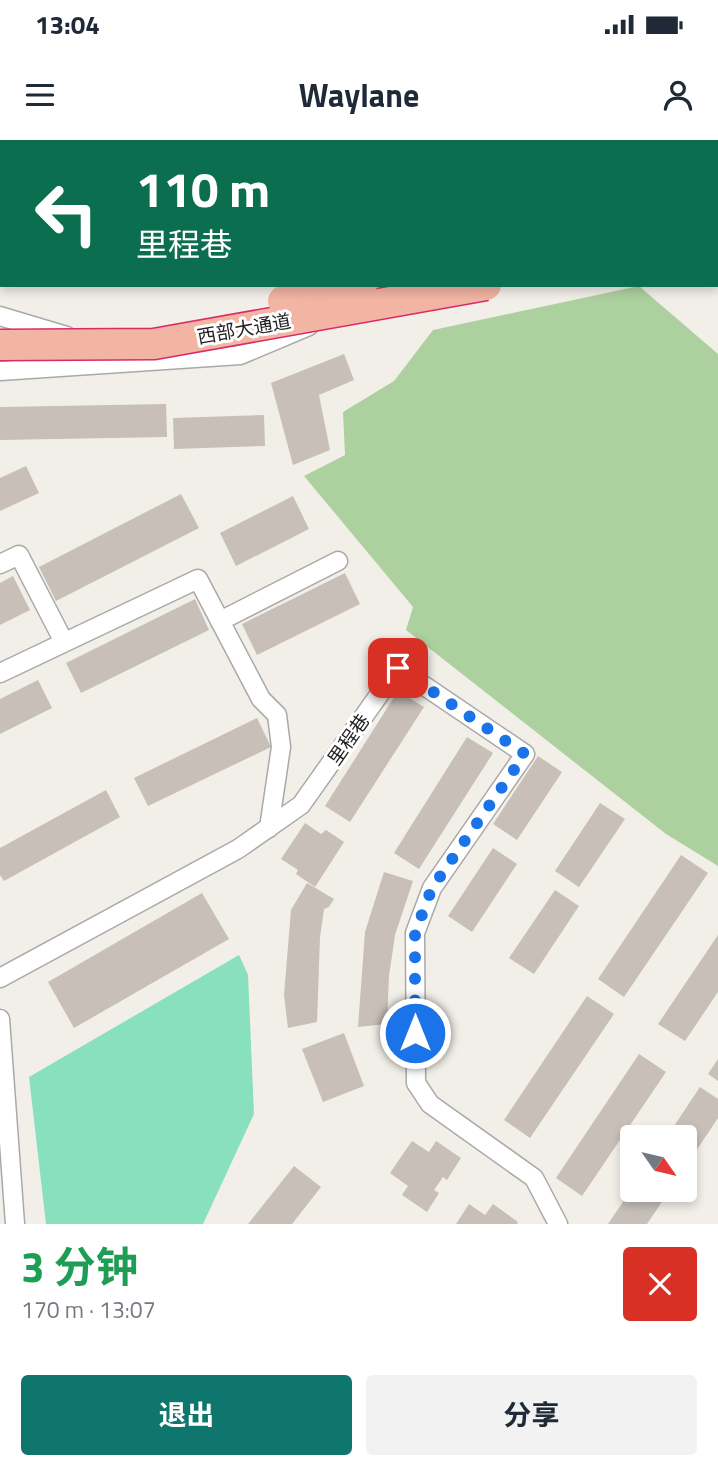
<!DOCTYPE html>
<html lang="zh">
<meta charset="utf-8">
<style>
:root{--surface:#fff;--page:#f2f2f3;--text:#1f2937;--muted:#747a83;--accent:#0f766e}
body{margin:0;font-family:"Titillium Web","Noto Sans SC",sans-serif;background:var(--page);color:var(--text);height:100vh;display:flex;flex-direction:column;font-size:26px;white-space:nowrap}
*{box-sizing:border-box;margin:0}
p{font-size:23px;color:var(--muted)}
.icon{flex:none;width:38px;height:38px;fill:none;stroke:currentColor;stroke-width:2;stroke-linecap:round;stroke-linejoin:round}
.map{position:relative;height:1084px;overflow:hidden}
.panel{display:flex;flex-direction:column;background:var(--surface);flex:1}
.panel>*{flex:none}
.top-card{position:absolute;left:0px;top:0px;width:719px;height:147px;box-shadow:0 4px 10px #0003;background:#0b6e4f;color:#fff;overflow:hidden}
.needle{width:46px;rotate:124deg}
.controls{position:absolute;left:620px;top:985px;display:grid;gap:14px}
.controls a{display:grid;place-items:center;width:77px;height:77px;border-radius:7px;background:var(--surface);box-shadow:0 4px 10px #0003;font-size:35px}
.pin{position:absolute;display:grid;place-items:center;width:60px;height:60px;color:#fff;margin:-30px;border-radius:14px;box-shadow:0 4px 10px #0006}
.me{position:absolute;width:77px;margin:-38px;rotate:0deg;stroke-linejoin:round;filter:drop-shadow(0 0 5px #0008)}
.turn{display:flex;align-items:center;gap:24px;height:147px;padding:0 21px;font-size:32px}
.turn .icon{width:91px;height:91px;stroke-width:2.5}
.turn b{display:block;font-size:49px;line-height:60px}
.round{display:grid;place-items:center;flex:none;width:74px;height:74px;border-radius:7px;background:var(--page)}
.summary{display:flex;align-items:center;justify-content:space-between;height:119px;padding:0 21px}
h1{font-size:42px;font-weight:700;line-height:52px;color:#1e9e55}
.primary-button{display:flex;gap:14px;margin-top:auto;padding:14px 21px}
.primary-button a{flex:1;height:80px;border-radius:7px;background:var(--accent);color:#fff;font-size:28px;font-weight:700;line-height:80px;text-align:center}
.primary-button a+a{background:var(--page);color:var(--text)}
.status{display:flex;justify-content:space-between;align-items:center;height:49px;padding:0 35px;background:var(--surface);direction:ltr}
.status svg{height:19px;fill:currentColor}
header{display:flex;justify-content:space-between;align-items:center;height:91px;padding:0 21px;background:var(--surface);font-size:32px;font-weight:700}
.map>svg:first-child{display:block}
.forest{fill:#add19e}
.pitch{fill:#88e0be}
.building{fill:#c7bfb8}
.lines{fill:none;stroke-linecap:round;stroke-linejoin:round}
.minor-casing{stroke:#a9a9a9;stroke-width:21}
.path{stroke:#fa8072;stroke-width:3.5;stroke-dasharray:3.5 3.5;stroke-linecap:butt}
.minor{stroke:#fff;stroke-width:18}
.trunk-bridge-casing{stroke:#dc2a67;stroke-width:33;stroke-linecap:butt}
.trunk-bridge{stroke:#f2b4a3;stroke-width:30}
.route{stroke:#1a73e8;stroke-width:12;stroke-dasharray:0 21.6}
.labels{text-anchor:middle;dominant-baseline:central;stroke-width:6;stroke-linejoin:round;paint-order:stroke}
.street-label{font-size:19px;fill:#222;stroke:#fff}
</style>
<div class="status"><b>13:04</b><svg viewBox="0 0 49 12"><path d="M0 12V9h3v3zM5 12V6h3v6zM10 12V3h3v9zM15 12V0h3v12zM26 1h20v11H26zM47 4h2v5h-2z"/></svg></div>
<header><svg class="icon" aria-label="menu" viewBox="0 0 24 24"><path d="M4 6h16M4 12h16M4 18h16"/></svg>Waylane<svg class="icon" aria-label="person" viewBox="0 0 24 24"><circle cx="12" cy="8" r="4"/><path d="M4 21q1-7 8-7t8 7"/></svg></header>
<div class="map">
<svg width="718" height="1084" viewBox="0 0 718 1084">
<rect width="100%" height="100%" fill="#f2efe9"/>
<path class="forest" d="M 639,146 L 718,214 L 718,726 L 666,694 L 406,490 L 413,467 L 304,336 L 345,315 L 343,272 L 394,241 L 433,190 Z"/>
<path class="pitch" d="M 239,815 L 248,835 L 254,974 L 203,1084 L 46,1084 L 29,937 Z"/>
<g class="building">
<path d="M 344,214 L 354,240 L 319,255 L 330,310 L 293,325 L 271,243 Z"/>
<path d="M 166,264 L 167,297 L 0,300 L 0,267 Z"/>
<path d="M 264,275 L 265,306 L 174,309 L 173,278 Z"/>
<path d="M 26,326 L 39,353 L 0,371 L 0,338 Z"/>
<path d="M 181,354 L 199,388 L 56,461 L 39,427 Z"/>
<path d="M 293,356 L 309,389 L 236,426 L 220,393 Z"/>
<path d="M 345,433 L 360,464 L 257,515 L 242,484 Z"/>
<path d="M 13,436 L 30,470 L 0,485 L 0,443 Z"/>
<path d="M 195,459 L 209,490 L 81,553 L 66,523 Z"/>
<path d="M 38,540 L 52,568 L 0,594 L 0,559 Z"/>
<path d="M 398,551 L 424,567 L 350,682 L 325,666 Z"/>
<path d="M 257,578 L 271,607 L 148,666 L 134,638 Z"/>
<path d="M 467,597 L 493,613 L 419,729 L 394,713 Z"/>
<path d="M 538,616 L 562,632 L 517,700 L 493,684 Z"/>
<path d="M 106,650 L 120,677 L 4,741 L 0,735 L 0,708 Z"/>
<path d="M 600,663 L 625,679 L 579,747 L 555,731 Z"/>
<path d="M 305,683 L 321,694 L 326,690 L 344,702 L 315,747 L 296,734 L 298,730 L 281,719 Z"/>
<path d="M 493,708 L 517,724 L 472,792 L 448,776 Z"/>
<path d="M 681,715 L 708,733 L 624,857 L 598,839 Z"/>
<path d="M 384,732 L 413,741 L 395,795 L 389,836 L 387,884 L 358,887 L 365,792 Z"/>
<path d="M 307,743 L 334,759 L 329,767 L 324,769 L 320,797 L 317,882 L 288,888 L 284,855 L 291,770 Z"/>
<path d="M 555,750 L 579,766 L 534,834 L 509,818 Z"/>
<path d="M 202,753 L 229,799 L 74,888 L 48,842 Z"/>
<path d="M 718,795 L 718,852 L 685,901 L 658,884 Z"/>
<path d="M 587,856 L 614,874 L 530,998 L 504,980 Z"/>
<path d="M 344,893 L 364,946 L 323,962 L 302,909 Z"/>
<path d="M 639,914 L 666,932 L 582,1056 L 556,1038 Z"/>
<path d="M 718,919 L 718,941 L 708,934 Z"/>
<path d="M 700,947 L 718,959 L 718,978 L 684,1029 L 684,998 L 666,998 Z"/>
<path d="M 412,1001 L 429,1012 L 436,1001 L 461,1018 L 447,1040 L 443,1037 L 434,1050 L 439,1053 L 427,1072 L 402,1055 L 408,1046 L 390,1033 Z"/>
<path d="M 294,1026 L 321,1047 L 292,1084 L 248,1084 Z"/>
<path d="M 631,1050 L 670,1050 L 647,1084 L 608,1084 Z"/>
<path d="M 469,1064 L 485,1075 L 493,1064 L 518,1082 L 517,1084 L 456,1084 Z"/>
</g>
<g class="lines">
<defs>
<g id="minor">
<path d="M 440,0 L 441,2"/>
<path d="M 706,2 L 709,0"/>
<path d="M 0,176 L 67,196"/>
<path d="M 0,231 L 240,215 L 309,186"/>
<path d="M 0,424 L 19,415 L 64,502"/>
<path d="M 220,481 L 338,421"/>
<path d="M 0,533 L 198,439 L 261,559 L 277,575 L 281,607 L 269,688"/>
<path d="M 0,838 L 238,709 L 301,665 L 398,528 L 525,614 L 432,748 L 415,793 L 416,943 L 430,964 L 534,1038 L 558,1084"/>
<path d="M 0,879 L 15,1084"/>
</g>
</defs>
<use href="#minor" class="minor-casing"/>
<path class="path" d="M 603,2 L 605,0"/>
<use href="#minor" class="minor"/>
<defs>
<g id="trunk-bridge">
<path d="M 283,161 L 362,145"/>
<path d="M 0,205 L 154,204 L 486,145"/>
</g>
</defs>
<use href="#trunk-bridge" class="trunk-bridge-casing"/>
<use href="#trunk-bridge" class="trunk-bridge"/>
</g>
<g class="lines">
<path class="route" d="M 398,528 L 525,614 L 432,748 L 415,793 L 415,893"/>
</g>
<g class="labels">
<g class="street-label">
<text transform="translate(244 188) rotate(-10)">西部大通道</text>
<text transform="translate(348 599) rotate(-55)">里程巷</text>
</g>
</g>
</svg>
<div class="controls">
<a><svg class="needle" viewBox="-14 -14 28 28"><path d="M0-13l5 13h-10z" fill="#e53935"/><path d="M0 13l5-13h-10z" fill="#747a83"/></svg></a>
</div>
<div class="pin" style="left:398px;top:528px;background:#d93025"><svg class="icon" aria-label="arrive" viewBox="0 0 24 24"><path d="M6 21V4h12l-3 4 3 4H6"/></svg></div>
<svg class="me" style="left:415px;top:893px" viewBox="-20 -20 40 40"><circle r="17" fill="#1a73e8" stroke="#fff" stroke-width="3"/><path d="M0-11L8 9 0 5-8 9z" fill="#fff"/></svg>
<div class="top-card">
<div class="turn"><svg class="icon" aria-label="left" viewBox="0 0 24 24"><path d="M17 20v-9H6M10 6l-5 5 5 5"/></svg><div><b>110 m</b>里程巷</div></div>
</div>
</div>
<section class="panel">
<div class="summary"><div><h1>3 分钟</h1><p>170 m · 13:07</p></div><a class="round" style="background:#d93025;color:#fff"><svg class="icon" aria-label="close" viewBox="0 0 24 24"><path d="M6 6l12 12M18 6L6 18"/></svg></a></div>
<div class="primary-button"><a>退出</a><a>分享</a></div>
</section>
